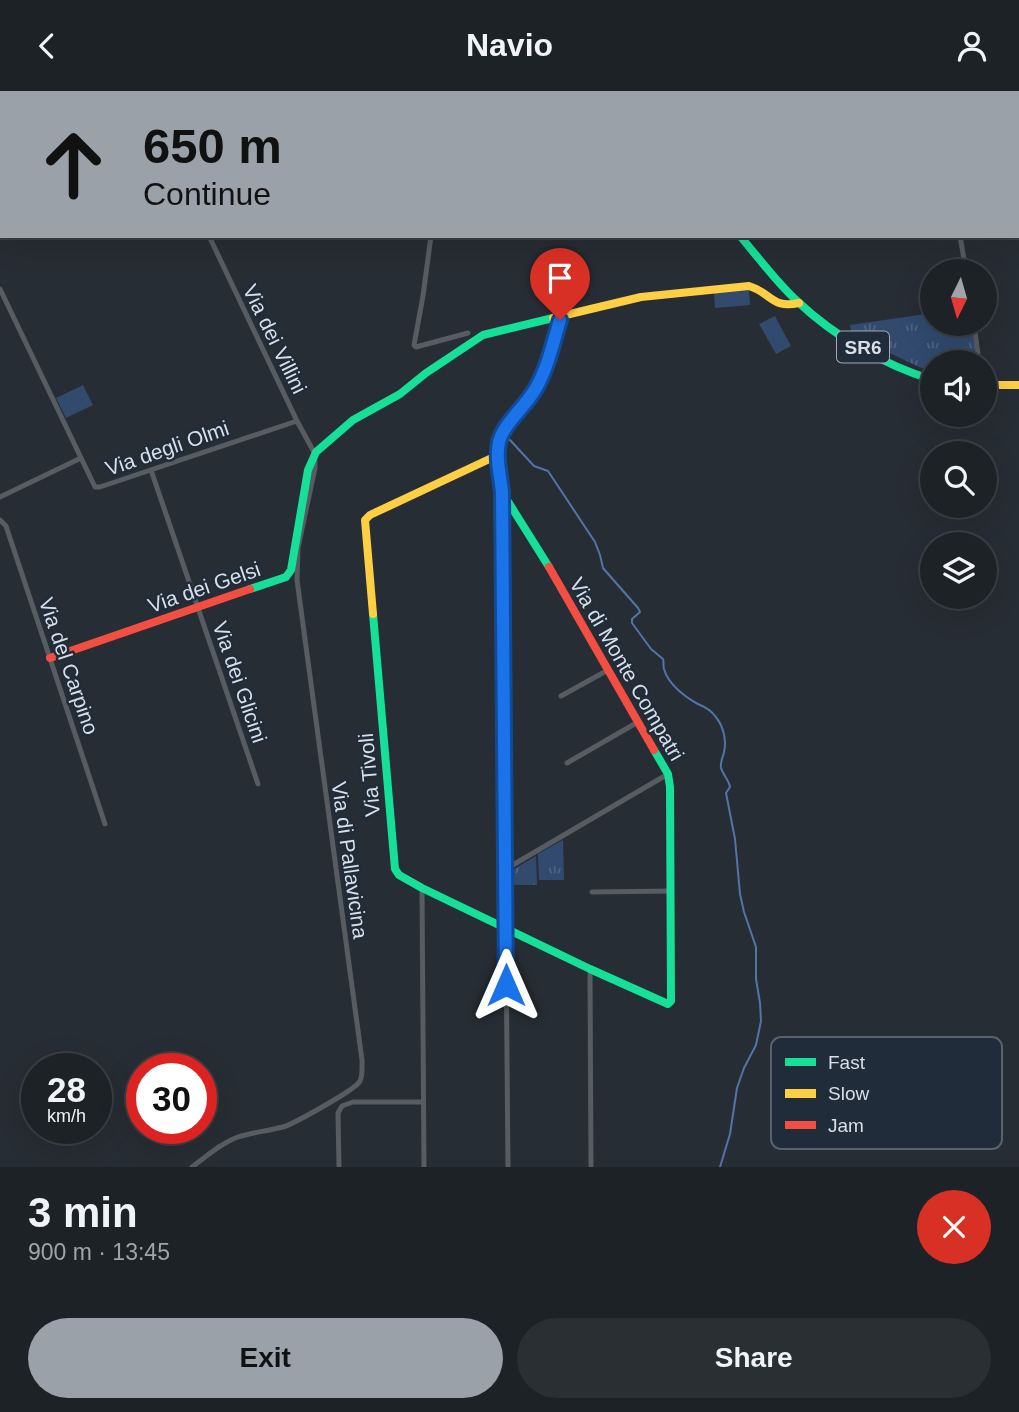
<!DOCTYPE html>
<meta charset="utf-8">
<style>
:root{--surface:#1d2227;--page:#2a2f33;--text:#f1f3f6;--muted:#a0a4a7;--line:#3b3f44;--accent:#9aa1a9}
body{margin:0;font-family:Arial,sans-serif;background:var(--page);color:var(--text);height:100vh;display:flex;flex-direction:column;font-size:26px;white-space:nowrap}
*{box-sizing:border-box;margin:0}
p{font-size:23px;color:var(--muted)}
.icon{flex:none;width:38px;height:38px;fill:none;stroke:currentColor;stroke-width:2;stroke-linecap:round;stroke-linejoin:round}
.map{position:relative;height:1076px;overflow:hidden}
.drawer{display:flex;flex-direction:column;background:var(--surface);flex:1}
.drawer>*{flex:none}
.guide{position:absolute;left:0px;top:0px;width:1020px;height:147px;box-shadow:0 7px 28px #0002,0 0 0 2px var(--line);background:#9aa1a9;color:#111;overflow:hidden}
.needle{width:46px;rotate:185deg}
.tools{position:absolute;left:920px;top:168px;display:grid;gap:14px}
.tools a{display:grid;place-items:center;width:77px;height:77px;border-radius:50%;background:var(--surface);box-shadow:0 7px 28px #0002,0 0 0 2px var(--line);font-size:35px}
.speed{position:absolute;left:21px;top:962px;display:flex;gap:14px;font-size:35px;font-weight:700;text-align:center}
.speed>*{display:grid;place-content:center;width:91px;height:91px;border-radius:50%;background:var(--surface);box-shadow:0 7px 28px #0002,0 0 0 2px var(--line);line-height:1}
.speed small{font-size:18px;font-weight:400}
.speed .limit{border:10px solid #d22;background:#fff;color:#111}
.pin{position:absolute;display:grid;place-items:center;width:60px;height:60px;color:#fff;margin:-72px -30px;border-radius:50% 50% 50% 0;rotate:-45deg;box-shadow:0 0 7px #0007}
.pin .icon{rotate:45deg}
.me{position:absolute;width:77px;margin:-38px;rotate:0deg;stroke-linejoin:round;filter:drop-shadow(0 0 5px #0008)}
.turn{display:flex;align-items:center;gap:24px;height:147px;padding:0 28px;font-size:32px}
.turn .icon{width:91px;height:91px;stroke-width:2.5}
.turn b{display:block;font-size:49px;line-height:60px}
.round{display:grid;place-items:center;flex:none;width:74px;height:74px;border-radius:37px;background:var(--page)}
.headline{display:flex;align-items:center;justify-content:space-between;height:119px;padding:0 28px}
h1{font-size:42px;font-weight:700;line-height:52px}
.action{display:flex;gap:14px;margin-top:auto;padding:14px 28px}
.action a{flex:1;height:80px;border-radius:42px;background:var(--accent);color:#111;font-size:28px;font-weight:700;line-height:80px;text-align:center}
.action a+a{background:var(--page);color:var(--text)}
header{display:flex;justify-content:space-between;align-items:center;height:91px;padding:0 28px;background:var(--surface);font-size:32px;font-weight:700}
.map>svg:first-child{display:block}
.grass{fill:url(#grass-tufts)}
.park{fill:#314a6e}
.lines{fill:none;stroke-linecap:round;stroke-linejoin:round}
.stream{stroke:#5274a6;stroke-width:2}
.street{stroke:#575c62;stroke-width:5}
.fast{stroke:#16e098;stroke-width:8}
.slow{stroke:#ffcf43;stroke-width:8}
.jam{stroke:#f24e42;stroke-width:8}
.route-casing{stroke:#114b97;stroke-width:18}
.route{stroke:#1a73e8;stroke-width:12}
.labels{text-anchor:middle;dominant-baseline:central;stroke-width:5;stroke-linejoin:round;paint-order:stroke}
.shield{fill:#212c3a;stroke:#a1a9b4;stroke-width:2}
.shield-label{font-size:19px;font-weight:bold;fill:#d8dfe8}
.street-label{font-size:21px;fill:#d8dfe8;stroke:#212c3a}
.key{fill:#212c3a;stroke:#58626e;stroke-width:2}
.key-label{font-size:19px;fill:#d8dfe8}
</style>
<header><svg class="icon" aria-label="back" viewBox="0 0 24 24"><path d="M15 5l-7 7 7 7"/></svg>Navio<svg class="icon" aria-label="person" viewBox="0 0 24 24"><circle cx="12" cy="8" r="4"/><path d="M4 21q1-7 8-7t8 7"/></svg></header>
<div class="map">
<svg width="1019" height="1076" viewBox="0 0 1019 1076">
<defs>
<pattern id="grass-tufts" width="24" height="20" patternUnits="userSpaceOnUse" patternTransform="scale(1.75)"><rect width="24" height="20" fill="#314a6e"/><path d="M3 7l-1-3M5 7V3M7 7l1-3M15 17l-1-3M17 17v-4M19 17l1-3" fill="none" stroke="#4e6483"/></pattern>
</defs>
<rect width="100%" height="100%" fill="#272d34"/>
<g class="grass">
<path d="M 933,222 L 933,233 L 971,233 L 977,271 L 933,271 L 933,281 L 919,276 L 852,244 L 850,234 Z"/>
<path d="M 563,749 L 564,789 L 539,789 L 538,763 Z"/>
<path d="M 536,765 L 537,794 L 509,794 L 509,781 Z"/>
</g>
<g class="park">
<path d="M 749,199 L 750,214 L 715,217 L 714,202 Z"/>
<path d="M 775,225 L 791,255 L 776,263 L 759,233 Z"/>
<path d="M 83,294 L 93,314 L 66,327 L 56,307 Z"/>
</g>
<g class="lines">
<path class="stream" d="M 510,349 L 534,375 L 548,380 L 595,451 L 600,464 L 603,477 L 638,517 L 640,521 L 632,528 L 632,532 L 651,558 L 663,568 C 664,571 663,575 664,578 C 668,593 685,606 698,613 C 705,616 711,619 715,625 C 723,634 727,649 724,661 C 723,666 720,671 721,677 C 723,684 729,689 730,696 L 726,702 L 735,748 L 740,803 L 744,821 L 756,856 L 756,888 L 760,912 L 761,930 L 756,954 L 744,977 L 737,997 L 730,1043 L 720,1076"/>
<g class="street">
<path d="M 141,0 L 142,2"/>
<path d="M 810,0 L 810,2"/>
<path d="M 938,0 L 938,2"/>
<path d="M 448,2 L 448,0"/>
<path d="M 431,145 L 423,205 L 414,254 L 416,256 L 468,242"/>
<path d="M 960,145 L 966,180"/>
<path d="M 0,198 L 95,396 L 100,396 L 297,330"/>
<path d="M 974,233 L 979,271"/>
<path d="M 151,379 L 258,693"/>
<path d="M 0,406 L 81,367"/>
<path d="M 0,429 L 6,435 L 105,733"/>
<path d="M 561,605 L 608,579"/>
<path d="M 567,672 L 638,631"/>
<path d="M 505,776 L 511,775 L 668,683"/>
<path d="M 422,797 L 424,1076"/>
<path d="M 592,801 L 671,800"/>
<path d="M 590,878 L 591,1076"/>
<path d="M 192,1076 C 206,1066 221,1052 238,1046 C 253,1041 270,1040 286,1035 C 296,1031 357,998 360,990 C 363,984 362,976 362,969 L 297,489 L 298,457 L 315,377 L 315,363 L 297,330 L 209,145"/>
<path d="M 339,1076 L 338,1022 L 342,1015 L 353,1011 L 423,1011"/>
<path d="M 508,1076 L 502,401 C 500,383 494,363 500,346 C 506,329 529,311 539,292 C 549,270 553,246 562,224"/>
</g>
<g class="fast">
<path d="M 606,0 L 607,2"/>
<path d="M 740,145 C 759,167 776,191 797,210 C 835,246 884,274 933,289"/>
<path d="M 502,401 L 549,476"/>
<path d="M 250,498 L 286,486 L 291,479 L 308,379 L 316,361 L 353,329 L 400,303 L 426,282 L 483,244 L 553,227"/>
<path d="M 373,523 L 395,778 L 399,784 L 422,797 L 590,878 L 668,913 L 671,910 L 670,696 L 668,683 L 654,659"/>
</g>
<g class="slow">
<path d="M 553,227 L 641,206 L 749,195 C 772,202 771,218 799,212"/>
<path d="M 985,294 L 1019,294"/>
<path d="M 373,523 L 365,429 L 370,424 L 498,364"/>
</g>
<g class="jam">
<path d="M 549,476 L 654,659"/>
<path d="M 50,567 L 250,498"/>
</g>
</g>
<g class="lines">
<defs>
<path id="route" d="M 506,894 L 502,401 C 500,382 493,358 503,341 C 512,325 527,313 536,297 C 548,276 553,252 560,229"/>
</defs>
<use href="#route" class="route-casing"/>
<use href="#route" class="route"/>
</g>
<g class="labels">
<rect class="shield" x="837" y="240.5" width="52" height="31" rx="5"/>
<g class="shield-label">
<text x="863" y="256">SR6</text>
</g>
<g class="street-label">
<text transform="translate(275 248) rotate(64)">Via dei Villini</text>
<text transform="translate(167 357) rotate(-19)">Via degli Olmi</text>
<text transform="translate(204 496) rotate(-19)">Via dei Gelsi</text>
<text transform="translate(69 575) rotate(71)">Via del Carpino</text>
<text transform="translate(627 578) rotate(60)">Via di Monte Compatri</text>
<text transform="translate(240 591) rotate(71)">Via dei Glicini</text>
<text transform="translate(369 684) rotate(-95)">Via Tivoli</text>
<text transform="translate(350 769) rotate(82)">Via di Pallavicina</text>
</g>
</g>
<rect x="771" y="946" width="231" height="112" rx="10" class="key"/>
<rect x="785" y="967" width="31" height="8" fill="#16e098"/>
<rect x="785" y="998" width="31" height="9" fill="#ffcf43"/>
<rect x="785" y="1030" width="31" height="8" fill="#f24e42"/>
<g class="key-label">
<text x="828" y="978">Fast</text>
<text x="828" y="1009">Slow</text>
<text x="828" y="1041">Jam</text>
</g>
</svg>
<div class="tools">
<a><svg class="needle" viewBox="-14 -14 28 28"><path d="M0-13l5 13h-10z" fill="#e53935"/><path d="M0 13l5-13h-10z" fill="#a0a4a7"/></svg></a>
<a><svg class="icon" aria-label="sound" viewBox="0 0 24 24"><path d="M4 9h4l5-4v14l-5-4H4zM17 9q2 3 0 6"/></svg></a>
<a><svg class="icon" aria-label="search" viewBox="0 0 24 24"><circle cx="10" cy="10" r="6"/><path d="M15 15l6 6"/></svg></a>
<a><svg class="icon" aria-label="layers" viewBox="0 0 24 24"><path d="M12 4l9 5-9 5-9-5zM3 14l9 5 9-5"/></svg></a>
</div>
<div class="speed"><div>28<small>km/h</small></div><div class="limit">30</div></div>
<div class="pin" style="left:560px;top:229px;background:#d93025"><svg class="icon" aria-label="arrive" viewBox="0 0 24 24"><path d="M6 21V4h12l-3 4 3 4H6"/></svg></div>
<svg class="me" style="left:506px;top:894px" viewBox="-20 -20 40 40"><path d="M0-17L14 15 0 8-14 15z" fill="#1a73e8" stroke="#fff" stroke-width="4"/></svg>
<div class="guide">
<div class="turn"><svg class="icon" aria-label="ahead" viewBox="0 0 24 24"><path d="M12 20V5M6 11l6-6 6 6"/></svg><div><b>650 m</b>Continue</div></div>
</div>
</div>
<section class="drawer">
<div class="headline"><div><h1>3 min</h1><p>900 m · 13:45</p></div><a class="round" style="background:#d93025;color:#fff"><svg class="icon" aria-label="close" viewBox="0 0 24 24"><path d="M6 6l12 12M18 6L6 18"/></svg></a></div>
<div class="action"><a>Exit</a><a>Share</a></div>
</section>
